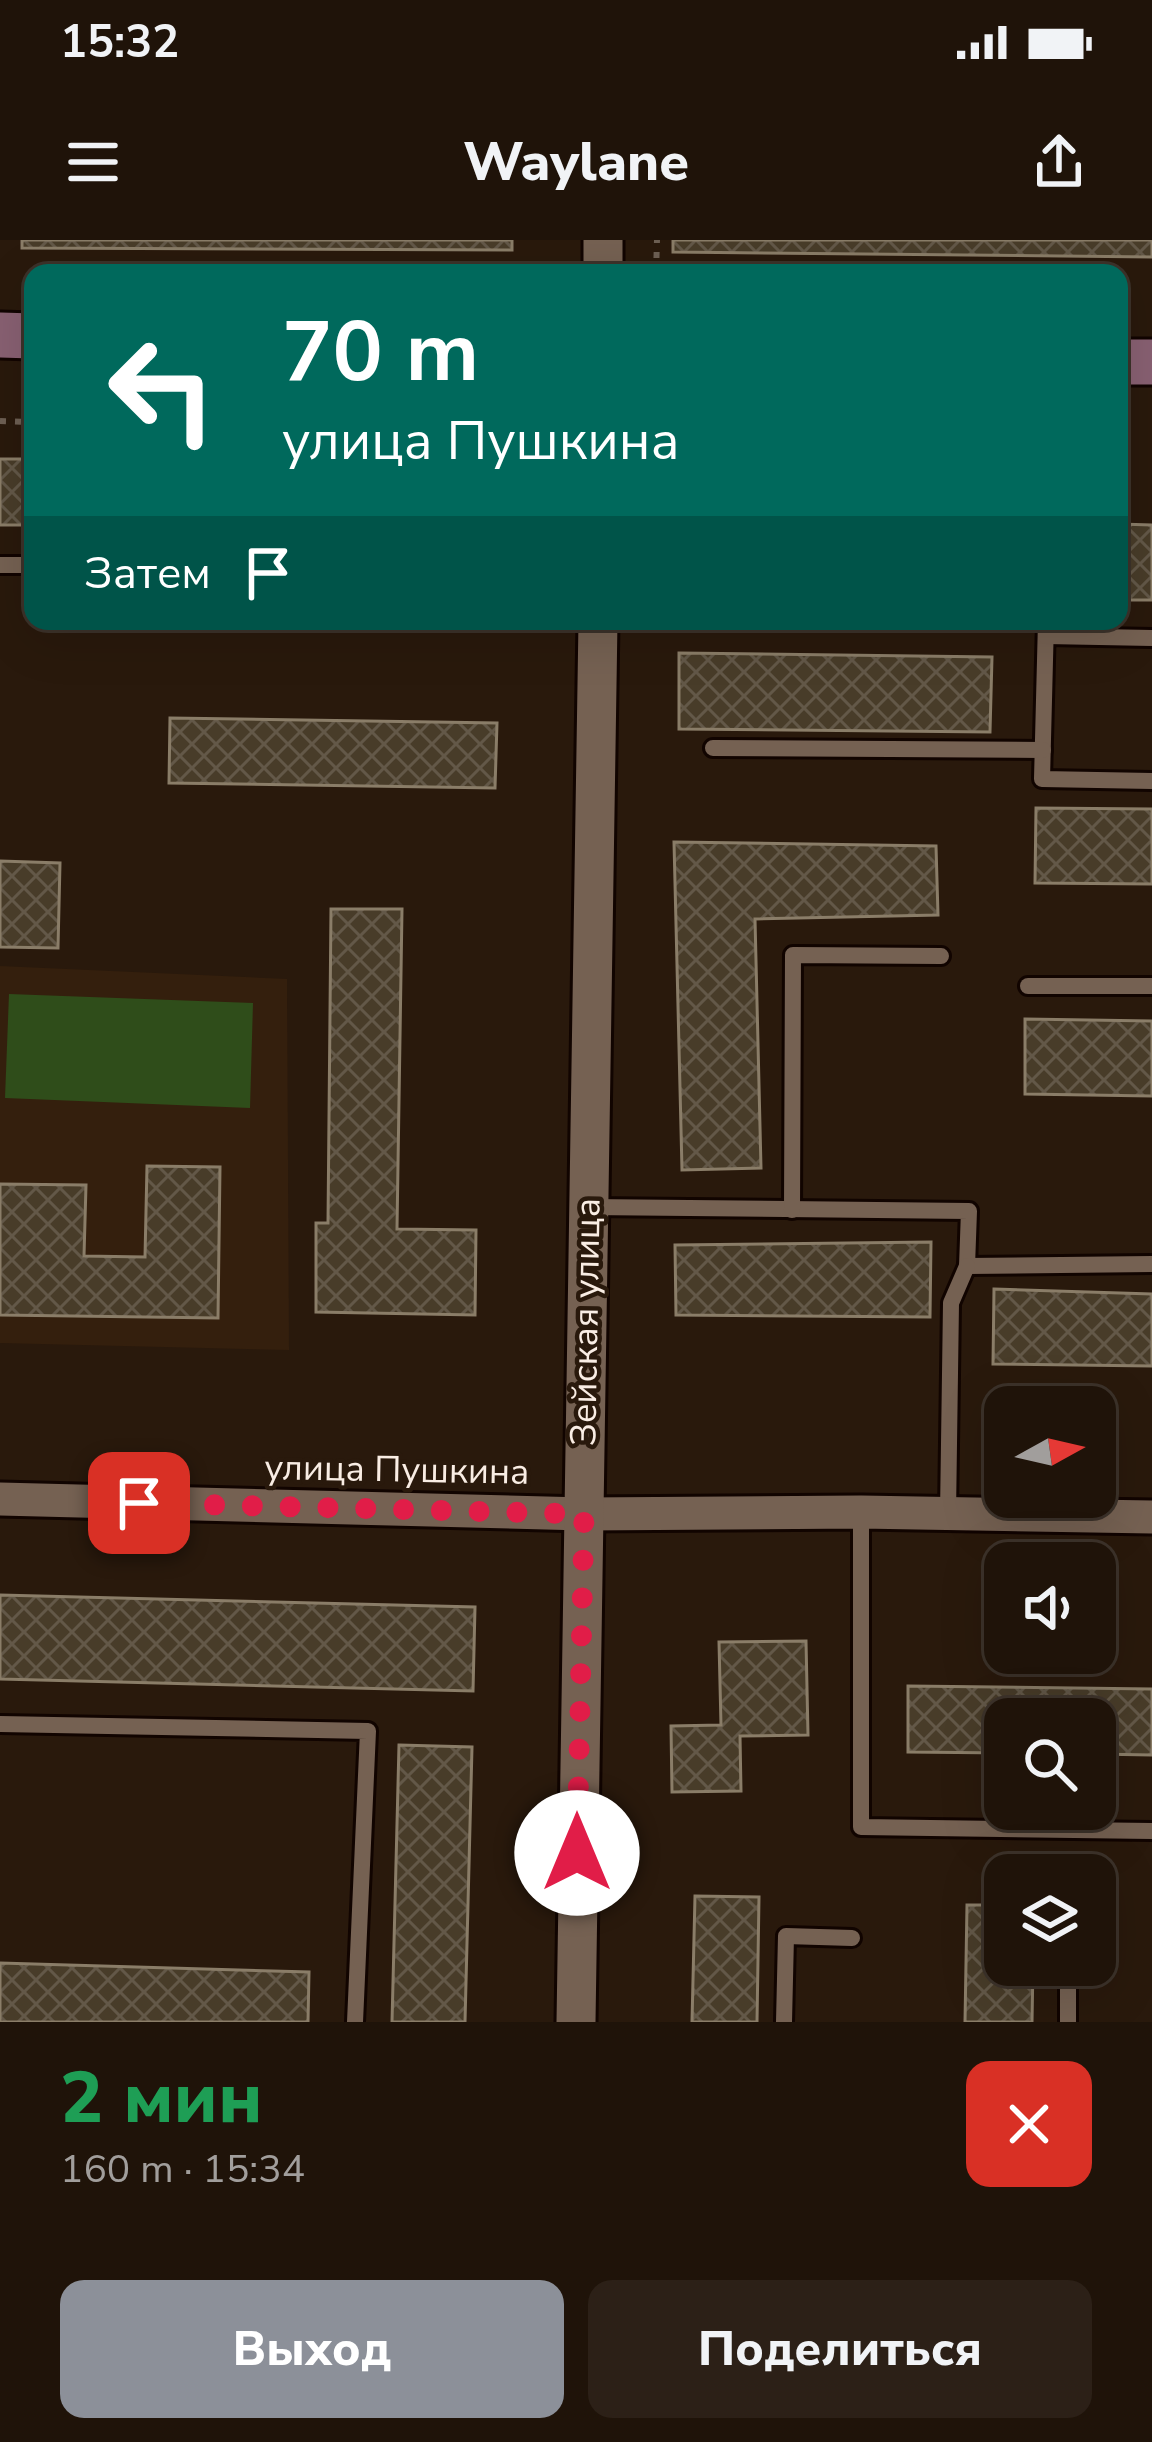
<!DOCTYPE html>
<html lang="ru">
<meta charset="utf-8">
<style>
:root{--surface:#1f1309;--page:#2c2017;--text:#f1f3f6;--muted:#a19e9c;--line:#3c322a;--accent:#8c9099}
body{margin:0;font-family:"Nunito Sans",sans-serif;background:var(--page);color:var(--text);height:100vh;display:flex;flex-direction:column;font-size:45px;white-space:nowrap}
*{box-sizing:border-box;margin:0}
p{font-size:39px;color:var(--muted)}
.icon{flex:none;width:66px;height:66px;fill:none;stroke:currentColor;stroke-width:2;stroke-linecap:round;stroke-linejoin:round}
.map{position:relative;height:1782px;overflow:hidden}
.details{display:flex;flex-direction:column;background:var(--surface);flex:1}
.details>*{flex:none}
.top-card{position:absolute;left:24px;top:24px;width:1104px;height:366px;border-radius:24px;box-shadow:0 12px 48px #0002,0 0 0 3px var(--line);background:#00695c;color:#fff;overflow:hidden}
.needle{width:78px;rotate:82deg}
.controls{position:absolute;left:984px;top:1146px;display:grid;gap:24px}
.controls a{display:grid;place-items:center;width:132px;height:132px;border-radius:24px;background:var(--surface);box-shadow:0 12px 48px #0002,0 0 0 3px var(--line);font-size:60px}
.pin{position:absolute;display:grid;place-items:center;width:102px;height:102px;color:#fff;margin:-51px;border-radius:24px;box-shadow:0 6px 18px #0006}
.me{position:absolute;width:132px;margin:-66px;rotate:0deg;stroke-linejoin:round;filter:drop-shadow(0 0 9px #0008)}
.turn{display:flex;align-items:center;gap:42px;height:252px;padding:0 60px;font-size:54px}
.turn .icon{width:156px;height:156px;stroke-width:2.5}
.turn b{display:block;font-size:84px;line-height:102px}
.then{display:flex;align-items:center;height:114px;padding:0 60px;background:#0003;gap:24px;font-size:45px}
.round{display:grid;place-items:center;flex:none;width:126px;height:126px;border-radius:24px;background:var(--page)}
.headline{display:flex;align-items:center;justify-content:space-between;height:204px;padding:0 60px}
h1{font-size:72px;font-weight:800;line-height:90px;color:#1e9e55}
.action{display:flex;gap:24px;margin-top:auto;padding:24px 60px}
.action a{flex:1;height:138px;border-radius:24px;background:var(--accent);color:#fff;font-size:48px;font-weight:800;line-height:138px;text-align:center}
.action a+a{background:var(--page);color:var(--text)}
.status{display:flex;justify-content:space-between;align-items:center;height:84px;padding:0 60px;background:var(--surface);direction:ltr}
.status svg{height:33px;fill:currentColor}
header{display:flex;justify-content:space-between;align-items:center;height:156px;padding:0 60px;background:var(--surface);font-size:54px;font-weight:800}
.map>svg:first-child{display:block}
.built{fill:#341f0d}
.pitch{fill:#2f4d1a}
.building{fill:url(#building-cross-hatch);stroke:#8a7d68;stroke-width:3}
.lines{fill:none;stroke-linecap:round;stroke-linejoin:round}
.service-casing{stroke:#110400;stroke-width:22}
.minor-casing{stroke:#110400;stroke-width:39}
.tertiary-casing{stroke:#110400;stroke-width:45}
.secondary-casing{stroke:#110400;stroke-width:51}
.path{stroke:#6d5f53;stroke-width:6;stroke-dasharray:6 9;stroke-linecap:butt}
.service{stroke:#756152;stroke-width:16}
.minor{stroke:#756152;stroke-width:33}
.tertiary{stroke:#756152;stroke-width:39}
.secondary{stroke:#886072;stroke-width:45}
.route{stroke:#e11d48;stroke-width:21;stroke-dasharray:0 37.8}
.labels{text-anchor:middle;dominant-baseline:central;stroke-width:9;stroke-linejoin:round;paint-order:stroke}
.street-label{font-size:36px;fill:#f9ede4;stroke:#29190c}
</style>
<div class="status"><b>15:32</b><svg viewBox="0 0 49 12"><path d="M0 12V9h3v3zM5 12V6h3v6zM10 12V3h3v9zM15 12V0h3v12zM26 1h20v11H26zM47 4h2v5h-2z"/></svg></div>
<header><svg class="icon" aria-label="menu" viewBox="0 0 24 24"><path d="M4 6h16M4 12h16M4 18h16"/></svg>Waylane<svg class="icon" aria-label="share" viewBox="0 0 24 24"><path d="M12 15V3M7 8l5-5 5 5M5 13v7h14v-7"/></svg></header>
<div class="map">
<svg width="1152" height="1782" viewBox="0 0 1152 1782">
<defs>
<pattern id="building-cross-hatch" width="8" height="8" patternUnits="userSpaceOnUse" patternTransform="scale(3)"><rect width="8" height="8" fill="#483c29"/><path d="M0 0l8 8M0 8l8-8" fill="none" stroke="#635848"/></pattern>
</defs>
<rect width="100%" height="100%" fill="#29190c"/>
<path class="built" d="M 0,726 L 287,739 L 289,1110 L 0,1103 Z"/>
<path class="pitch" d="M 9,754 L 253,763 L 250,868 L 5,858 Z"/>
<g class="building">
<path d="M 22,0 L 512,0 L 512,10 L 22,8 Z"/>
<path d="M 673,0 L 1152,0 L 1152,17 L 673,12 Z"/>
<rect x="0" y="219" width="33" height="66"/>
<path d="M 1119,284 L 1152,285 L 1152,360 L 1119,360 Z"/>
<path d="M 679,413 L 992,417 L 990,492 L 679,489 Z"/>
<path d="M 170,478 L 497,483 L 495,548 L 169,543 Z"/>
<path d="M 1036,568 L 1152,569 L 1152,644 L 1035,643 Z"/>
<path d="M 674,602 L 936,606 L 938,675 L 755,679 L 761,928 L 682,930 Z"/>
<path d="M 0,621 L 60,623 L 58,708 L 0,707 Z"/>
<path d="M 331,669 L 402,669 L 397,989 L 476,990 L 475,1075 L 316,1072 L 316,983 L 328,983 Z"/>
<path d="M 1025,779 L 1152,781 L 1152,856 L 1025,854 Z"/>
<path d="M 147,926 L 220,927 L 218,1078 L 0,1075 L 0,944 L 86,945 L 84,1016 L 145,1017 Z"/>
<path d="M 931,1002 L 930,1077 L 676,1075 L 675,1005 Z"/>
<path d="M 994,1049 L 1152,1054 L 1152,1126 L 993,1124 Z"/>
<path d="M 0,1355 L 475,1367 L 473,1451 L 0,1439 Z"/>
<path d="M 806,1401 L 808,1495 L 740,1496 L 741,1551 L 672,1552 L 671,1486 L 721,1485 L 719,1402 Z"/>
<path d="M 908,1446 L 1152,1449 L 1152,1515 L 1095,1514 L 1095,1479 L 1005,1479 L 1005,1513 L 908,1512 Z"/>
<path d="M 399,1505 L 472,1507 L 465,1782 L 392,1782 Z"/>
<path d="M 695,1656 L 759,1657 L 757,1782 L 692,1782 Z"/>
<path d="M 967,1665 L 1005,1665 L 1005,1725 L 1033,1725 L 1032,1782 L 965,1782 Z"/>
<path d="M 0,1723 L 309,1732 L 308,1782 L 0,1782 Z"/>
</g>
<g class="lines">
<defs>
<g id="service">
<path d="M 0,325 L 33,325"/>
<path d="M 1046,381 L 1042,539 L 1152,541"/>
<path d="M 1046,396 L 1152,398"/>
<path d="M 713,508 L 1043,510"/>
<path d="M 1028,746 L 1152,746"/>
<path d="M 589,967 L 969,971 L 967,1026 L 1152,1024"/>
<path d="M 792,970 L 793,715 L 941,716"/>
<path d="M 861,1272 L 861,1587 L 1152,1591"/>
<path d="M 948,1274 L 951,1063 L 967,1026"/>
<path d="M 0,1484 L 368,1491 L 355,1782"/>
<path d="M 784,1782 L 786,1696 L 852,1698"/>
<path d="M 1068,1782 L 1068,1725"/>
</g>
<path id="minor" d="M 0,1259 L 584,1274 L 861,1272 L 1152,1277"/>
<g id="tertiary">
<path d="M 603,33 L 603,0"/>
<path d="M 576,1782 L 598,381"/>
</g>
<g id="secondary">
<path d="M 0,95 L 33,96"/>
<path d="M 1119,122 L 1152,122"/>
</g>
</defs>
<use href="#service" class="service-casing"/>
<use href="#minor" class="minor-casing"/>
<use href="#tertiary" class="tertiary-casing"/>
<use href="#secondary" class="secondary-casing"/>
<g class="path">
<path d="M 656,33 L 657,0"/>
<path d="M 0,181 L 33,182"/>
</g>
<use href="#service" class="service"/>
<use href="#minor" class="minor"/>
<use href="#tertiary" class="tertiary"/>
<use href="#secondary" class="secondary"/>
</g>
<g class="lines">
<path class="route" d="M 139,1263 L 584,1274 L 577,1613"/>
</g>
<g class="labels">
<g class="street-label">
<text transform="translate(586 1082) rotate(-89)">Зейская улица</text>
<text transform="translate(397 1230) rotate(1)">улица Пушкина</text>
</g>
</g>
</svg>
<div class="controls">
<a><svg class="needle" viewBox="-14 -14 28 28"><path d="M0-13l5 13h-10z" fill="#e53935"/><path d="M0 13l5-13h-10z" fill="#a19e9c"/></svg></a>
<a><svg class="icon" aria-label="sound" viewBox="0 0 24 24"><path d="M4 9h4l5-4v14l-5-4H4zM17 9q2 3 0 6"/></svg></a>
<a><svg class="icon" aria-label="search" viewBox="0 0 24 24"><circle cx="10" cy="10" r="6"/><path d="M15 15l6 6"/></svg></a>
<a><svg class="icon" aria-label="layers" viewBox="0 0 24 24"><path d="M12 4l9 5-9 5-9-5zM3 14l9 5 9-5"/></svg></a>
</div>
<div class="pin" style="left:139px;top:1263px;background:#d93025"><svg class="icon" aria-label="arrive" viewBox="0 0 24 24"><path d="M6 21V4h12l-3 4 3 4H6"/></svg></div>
<svg class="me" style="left:577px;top:1613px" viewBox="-20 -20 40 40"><circle r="19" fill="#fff"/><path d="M0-13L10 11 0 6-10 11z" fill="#e11d48"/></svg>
<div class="top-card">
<div class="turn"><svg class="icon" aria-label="left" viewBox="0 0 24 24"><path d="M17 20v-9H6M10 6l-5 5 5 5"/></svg><div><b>70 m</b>улица Пушкина</div></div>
<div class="then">Затем<svg class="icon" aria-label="arrive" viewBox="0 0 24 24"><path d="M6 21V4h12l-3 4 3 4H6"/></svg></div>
</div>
</div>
<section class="details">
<div class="headline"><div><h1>2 мин</h1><p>160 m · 15:34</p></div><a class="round" style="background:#d93025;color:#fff"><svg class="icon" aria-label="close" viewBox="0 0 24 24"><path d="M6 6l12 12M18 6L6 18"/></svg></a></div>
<div class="action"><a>Выход</a><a>Поделиться</a></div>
</section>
